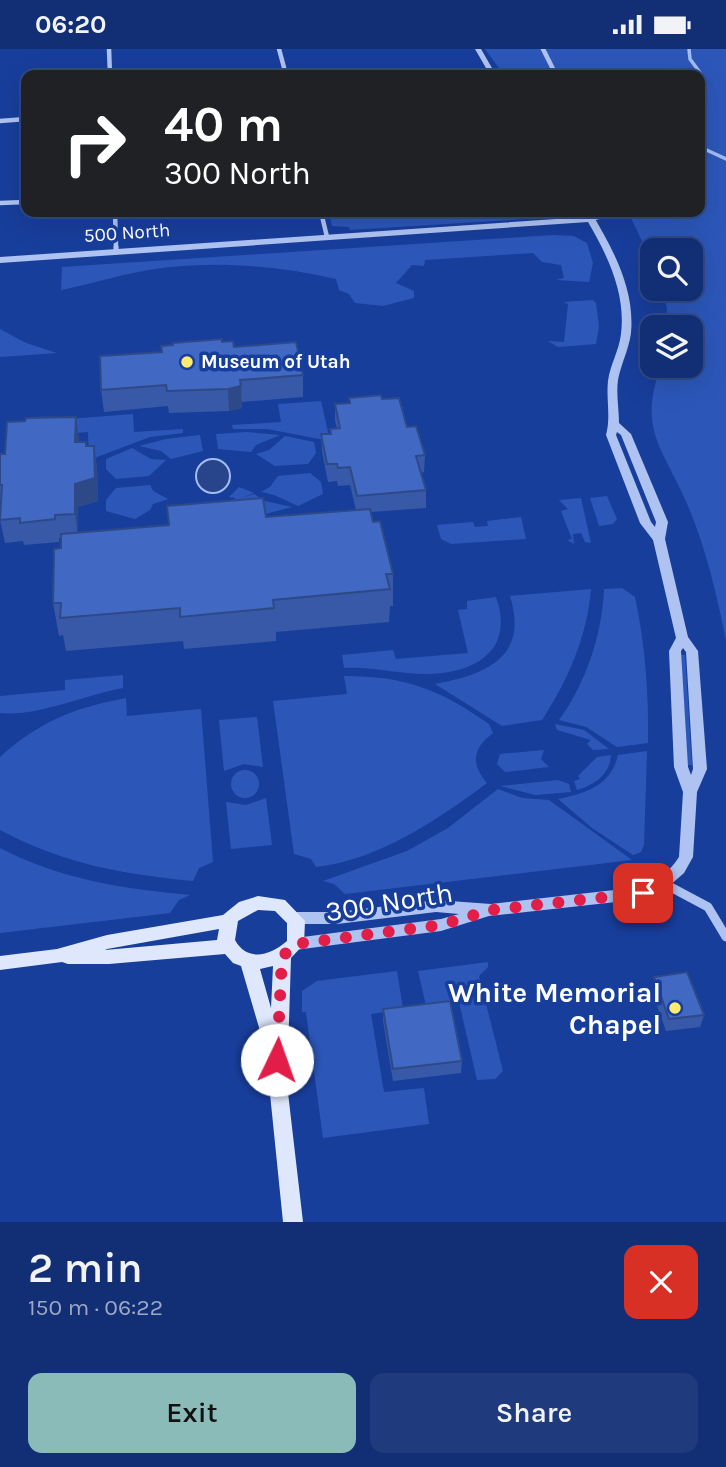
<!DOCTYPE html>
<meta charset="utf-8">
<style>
:root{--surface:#122e75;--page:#1f3a7d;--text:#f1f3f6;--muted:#9ca8c5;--line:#314a87;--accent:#8bbbb9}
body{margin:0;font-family:Karla,sans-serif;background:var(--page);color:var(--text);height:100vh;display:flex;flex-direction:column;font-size:26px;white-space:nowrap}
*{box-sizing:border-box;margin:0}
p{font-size:23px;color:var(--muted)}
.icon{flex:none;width:38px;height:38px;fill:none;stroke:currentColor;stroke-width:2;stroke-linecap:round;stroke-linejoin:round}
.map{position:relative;height:1173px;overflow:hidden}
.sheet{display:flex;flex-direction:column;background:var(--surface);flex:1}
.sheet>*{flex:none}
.top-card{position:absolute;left:21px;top:21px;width:684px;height:147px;border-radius:14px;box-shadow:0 7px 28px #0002,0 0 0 2px var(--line);background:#202124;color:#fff;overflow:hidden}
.fabs{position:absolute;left:640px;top:189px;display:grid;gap:14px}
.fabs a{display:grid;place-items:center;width:63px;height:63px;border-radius:14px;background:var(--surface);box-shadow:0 7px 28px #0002,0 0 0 2px var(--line);font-size:35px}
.pin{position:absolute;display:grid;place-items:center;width:60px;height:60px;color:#fff;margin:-30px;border-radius:14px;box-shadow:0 4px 10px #0006}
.me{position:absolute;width:77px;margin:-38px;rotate:3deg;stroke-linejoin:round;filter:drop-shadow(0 0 5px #0008)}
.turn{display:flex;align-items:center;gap:24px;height:147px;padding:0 28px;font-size:32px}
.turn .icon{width:91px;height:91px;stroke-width:2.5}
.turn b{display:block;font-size:49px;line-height:60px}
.round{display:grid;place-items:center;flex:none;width:74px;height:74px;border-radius:14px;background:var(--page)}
.summary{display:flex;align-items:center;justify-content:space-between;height:119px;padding:0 28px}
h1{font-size:42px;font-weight:600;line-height:52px}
.button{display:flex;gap:14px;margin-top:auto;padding:14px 28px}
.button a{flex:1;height:80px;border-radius:14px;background:var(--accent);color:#111;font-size:28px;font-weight:600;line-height:80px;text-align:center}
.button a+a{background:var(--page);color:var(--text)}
.status{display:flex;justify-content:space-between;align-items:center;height:49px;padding:0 35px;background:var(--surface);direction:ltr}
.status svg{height:19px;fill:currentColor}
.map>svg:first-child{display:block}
.green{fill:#2c57b9}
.water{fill:#28448b;stroke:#a2bcf4;stroke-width:2}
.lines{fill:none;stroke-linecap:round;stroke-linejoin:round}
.stream{stroke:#a2bcf4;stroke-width:3.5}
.minor-far2{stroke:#afc3f2;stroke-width:4.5}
.minor-far1{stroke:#afc3f2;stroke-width:5}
.minor{stroke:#afc3f2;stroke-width:9}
.tertiary{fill:#afc3f2;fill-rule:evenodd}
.secondary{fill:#dee7fc;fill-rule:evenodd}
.wall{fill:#3859a7}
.shaded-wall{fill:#2e4988}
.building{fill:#4168c2;stroke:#2e4988;stroke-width:2}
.route{stroke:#e11d48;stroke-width:12;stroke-dasharray:0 21.6}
.poi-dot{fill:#ffeb70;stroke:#183e9c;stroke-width:2.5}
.labels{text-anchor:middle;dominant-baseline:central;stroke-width:7;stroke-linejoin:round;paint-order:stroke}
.far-street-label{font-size:19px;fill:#fff;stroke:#183e9c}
.far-poi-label{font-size:19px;font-weight:bold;fill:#fff;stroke:#183e9c;text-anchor:start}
.near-street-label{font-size:28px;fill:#fff;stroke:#183e9c}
.near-poi-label{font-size:28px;font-weight:bold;fill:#fff;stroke:#183e9c;text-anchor:end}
</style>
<div class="status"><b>06:20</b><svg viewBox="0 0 49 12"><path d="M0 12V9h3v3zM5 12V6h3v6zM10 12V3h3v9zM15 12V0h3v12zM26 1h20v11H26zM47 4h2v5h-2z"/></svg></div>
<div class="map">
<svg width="726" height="1173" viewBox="0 0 726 1173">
<rect width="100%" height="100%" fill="#183e9c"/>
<g class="green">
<path d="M 485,0 L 726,0 L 726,591 C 717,547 706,499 688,457 C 664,400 637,382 661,317 L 691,317 L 691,278 L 666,278 L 667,259 L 661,240 L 691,240 L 691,201 L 653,201 L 653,215 L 628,163 L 700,163 L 700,26 L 504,26 Z"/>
<path d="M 329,163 L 564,163 L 541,169 L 350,181 L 349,178 L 332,177 Z"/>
<path d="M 553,186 L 574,187 L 587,194 L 593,214 L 589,233 L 556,231 L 564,229 L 561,216 L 542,213 L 533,204 L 425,211 L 424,217 L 412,216 L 396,234 L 414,242 L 414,249 L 383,257 L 355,254 L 349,245 L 339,241 L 336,230 C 279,217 221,212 162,219 C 129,223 95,234 61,241 L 62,218 Z"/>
<path d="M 593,251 L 596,254 L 599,277 L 596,295 L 558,298 L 548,292 L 564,293 L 568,255 L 563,253 Z"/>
<path d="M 0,280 L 26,294 L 57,304 L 0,308 Z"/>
<path d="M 321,352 L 330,392 L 267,380 L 233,380 L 232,376 L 281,373 L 278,355 Z"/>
<path d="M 133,365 L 134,383 L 183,380 L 183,384 L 150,388 L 89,411 L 88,383 L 28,388 L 29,373 Z"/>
<path d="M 247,383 L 280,386 L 256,396 L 251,403 L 218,400 L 216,385 Z"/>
<path d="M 200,386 L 203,402 L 171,410 L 161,402 L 139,397 L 166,390 Z"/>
<path d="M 285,387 L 314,393 L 316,404 L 308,415 L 275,417 L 256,405 L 269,401 Z"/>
<path d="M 132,399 L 151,410 L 166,411 L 149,427 L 116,430 L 106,420 L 106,410 Z"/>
<path d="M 310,424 L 321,433 L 323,445 L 298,457 C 284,451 276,445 261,443 L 270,438 L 278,427 Z"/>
<path d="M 150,436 L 153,442 L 168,450 L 153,455 L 150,461 L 135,470 L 106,462 L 106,451 L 116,439 Z"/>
<path d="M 239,438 L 254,444 L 241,449 L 254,445 L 265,452 L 292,458 L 262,466 L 232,451 L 236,449 L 229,448 Z"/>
<path d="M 607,447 L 617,470 L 613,475 L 599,477 L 590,449 Z"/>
<path d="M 581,449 L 591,494 L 585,493 L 581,484 L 573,485 L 574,495 L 567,491 L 572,490 L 561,462 L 568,460 L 559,451 Z"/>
<path d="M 521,468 L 526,490 L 451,495 L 441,490 L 437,476 L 473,473 L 475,478 L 488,477 L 487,472 Z"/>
<path d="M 622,539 L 635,548 C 645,595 649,645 648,694 L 617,698 L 586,678 L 559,671 C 586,634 602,586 604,540 Z"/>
<path d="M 591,540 C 587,588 568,631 542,671 L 502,677 L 435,635 C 487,625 529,608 510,547 Z"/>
<path d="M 496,548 C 514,599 479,623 430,625 C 401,626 373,617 344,619 L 342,606 L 393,601 L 396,610 L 468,604 L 458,561 L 467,560 L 467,552 Z"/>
<path d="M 681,606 L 685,606 L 692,716 L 687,716 Z"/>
<path d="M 123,626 L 123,639 C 84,646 37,668 0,664 L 0,647 L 65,641 L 65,631 Z"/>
<path d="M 344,627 C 405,627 439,640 489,675 L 493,684 C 473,699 470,714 487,734 C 437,771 379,811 316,818 L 311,810 L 294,805 L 273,652 L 347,645 Z"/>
<path d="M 126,649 L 127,667 L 201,660 L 213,813 L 199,819 L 193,832 C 122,825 64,815 0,781 L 0,708 C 40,672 74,659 126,649 Z"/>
<path d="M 257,668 L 263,718 L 244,715 L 224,722 L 219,671 Z"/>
<path d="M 555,675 L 584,681 L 609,700 L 593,701 L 587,695 L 591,691 L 557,681 Z"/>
<path d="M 544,701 L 541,710 L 549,718 L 505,723 L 497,715 L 500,705 Z"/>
<path d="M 647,702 L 644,796 L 641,803 L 633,806 L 592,779 L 558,750 C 586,744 611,737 618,706 Z"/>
<path d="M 611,706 C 610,725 595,736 577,741 L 574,732 L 580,730 L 578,727 L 597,708 Z"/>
<circle cx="245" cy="735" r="14"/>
<path d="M 558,731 L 569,735 L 571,743 L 535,746 L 500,737 Z"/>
<path d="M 498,740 L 522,749 L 549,751 L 632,811 L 345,845 L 334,835 L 323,832 L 407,802 L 448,779 Z"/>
<path d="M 266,749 L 272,796 L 231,800 L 226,753 L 246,756 Z"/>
<path d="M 0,799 C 59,830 124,840 190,846 L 179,851 L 170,864 L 0,884 Z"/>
<path d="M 488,913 L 488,918 L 479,927 L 503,1022 L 495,1030 L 477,1031 L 459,953 L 426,957 L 418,922 Z"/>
<path d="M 397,922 L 403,960 L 371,965 L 384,1043 L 424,1039 L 429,1075 L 323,1089 L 306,963 L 302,963 L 302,942 L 317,932 Z"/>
</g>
<circle class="water" cx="213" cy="427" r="17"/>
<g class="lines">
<g class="stream">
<path d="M 689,0 L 690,10 L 701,25 L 700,31"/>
<path d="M 700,98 L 726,110"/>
</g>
<g class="minor-far2">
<path d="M 109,0 L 110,26"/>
<path d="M 279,0 L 286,26"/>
<path d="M 543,0 L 556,26"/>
<path d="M 0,72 L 26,70"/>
<path d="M 0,154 L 26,153"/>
<path d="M 115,163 L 116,199"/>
<path d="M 321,163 L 327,188"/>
<path d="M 591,170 L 615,163"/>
</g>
<path class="minor-far1" d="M 116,198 L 116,202"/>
<path class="minor" d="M 663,834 L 708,858 L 726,888"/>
<g class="tertiary">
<path d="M 475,0 L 481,0 L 496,26 L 490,26 Z"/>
<path d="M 583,163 L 591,163 C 613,200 635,240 631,284 C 629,300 621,315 618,331 C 616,345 619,360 619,374 L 631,385 L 668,473 L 665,490 L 688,588 L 698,602 L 707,720 L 697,743 L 693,808 L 684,824 L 668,838 L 643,850 L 489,867 L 441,882 L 295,901 L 290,899 L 287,895 L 290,891 L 295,889 L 441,870 L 459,865 L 436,863 L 337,875 L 295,875 L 290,873 L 288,869 L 290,865 L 295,863 L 337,863 L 436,851 L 491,855 L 641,838 C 656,831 670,823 679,808 L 683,743 L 674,718 L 669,602 L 676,589 L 653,491 L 640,474 L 606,386 C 611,368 606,350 608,332 C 610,316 619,302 621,285 C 626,245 608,207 588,173 L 0,214 L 0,208 L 586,168 ZM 617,383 L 621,386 L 656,473 L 655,478 L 651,473 L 616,386 ZM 683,599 L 686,603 L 693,720 L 691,726 L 688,718 L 681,602 Z"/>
</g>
<path class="secondary" d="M 258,847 L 285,851 L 305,872 L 304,895 L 291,909 L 287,1035 L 303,1173 L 283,1173 L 269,1035 L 270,1005 L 265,999 L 241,917 L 233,914 L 225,905 L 109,915 L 68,915 L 62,913 L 0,921 L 0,907 L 57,900 L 107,886 L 223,866 L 239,853 ZM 258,861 L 275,862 L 287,874 L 287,892 C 270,907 247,913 235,891 L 238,872 ZM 219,880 L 217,891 L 105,901 L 107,900 ZM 273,917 L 271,959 L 260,920 Z"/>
</g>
<g class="wall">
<path d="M 234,298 L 303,326 L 303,348 L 242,353 L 242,359 L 229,362 L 169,364 L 168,357 L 104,363 L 101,341 L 162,303 Z"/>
<path d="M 349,349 L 382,350 L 407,378 L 425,406 L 424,423 L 421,424 L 426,441 L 426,459 L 371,463 L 373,473 L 393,525 L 393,557 L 390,557 L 389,573 L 276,583 L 276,592 L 184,600 L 183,592 L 66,602 L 63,586 L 59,587 L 53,554 L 61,499 L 61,489 L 59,489 L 59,493 L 24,496 L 23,492 L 5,494 L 0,471 L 0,405 L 5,405 L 76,368 L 79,393 L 86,393 L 86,397 L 94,397 L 97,419 L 98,452 L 78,458 L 78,484 L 356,461 L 350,436 L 338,437 L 337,432 L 328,433 L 322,403 L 321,385 L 330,385 L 330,380 L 337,379 L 335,372 L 335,355 L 349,354 Z"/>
<path d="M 654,928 L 704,966 L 700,978 L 666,982 L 651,940 Z"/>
<path d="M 383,960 L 462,1012 L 461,1024 L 393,1032 L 383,972 Z"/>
</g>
<g class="shaded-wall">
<path d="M 241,337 L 242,359 L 229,362 L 228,340 Z"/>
<path d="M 76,368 L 79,390 L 79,416 L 75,393 Z"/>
<path d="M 94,397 L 97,419 L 98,452 L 78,458 L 78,487 L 75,465 L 75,435 Z"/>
</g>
<g class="building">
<path d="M 222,290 L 222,293 L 233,292 L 234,298 L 296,293 L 303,326 L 240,331 L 241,337 L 228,340 L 167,342 L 166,336 L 101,341 L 100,307 L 162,303 L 161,297 L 173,296 L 173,294 Z"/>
<path d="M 381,346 L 382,350 L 399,349 L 407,378 L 416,377 L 425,406 L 416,407 L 426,441 L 357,447 L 350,418 L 338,419 L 337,415 L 327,415 L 321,385 L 331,385 L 330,380 L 340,379 L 335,355 L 350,354 L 349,349 Z"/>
<path d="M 76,368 L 75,393 L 86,393 L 86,397 L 94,397 L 95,429 L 75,435 L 75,465 L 55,466 L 55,470 L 20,474 L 20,469 L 0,471 L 2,436 L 0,436 L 0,405 L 5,405 L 7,373 L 25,372 L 26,369 Z"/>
<path d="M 263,449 L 266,468 L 370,460 L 373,473 L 380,472 L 393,525 L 386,525 L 390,540 L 273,551 L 274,559 L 180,568 L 180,559 L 60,569 L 61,554 L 53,554 L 54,500 L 61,499 L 61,485 L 169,476 L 167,457 Z"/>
<path d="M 687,923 L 704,966 L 669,970 L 654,928 Z"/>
<path d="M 450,952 L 462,1012 L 393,1020 L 383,960 Z"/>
</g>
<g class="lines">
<path class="route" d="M 277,1011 L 282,908 L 295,895 L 441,876 L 491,861 L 643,844"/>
</g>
<g class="poi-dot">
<circle cx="187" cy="313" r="7"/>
<circle cx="675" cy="959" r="7"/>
</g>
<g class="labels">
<g class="far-street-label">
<text transform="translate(127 184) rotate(-4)">500 North</text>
</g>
<g class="far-poi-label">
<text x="201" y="313">Museum of Utah</text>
</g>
<g class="near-street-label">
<text transform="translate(389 853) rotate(-9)">300 North</text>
</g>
<g class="near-poi-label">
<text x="661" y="943">White Memorial<tspan x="661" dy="32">Chapel</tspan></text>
</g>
</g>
</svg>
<div class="fabs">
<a><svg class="icon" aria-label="search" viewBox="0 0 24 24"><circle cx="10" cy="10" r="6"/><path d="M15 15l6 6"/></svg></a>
<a><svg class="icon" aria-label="layers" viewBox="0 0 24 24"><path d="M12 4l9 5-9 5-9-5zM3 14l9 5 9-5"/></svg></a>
</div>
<div class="pin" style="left:643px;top:844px;background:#d93025"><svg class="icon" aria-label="arrive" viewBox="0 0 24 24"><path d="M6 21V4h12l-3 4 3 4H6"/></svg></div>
<svg class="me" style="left:277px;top:1011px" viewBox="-20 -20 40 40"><circle r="19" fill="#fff"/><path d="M0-13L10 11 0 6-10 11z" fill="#e11d48"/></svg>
<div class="top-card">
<div class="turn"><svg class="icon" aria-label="right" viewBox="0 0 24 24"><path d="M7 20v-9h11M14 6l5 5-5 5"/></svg><div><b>40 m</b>300 North</div></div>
</div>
</div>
<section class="sheet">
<div class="summary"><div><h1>2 min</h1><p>150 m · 06:22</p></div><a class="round" style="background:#d93025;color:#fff"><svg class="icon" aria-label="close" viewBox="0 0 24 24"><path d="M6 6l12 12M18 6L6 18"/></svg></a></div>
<div class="button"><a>Exit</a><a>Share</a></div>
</section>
